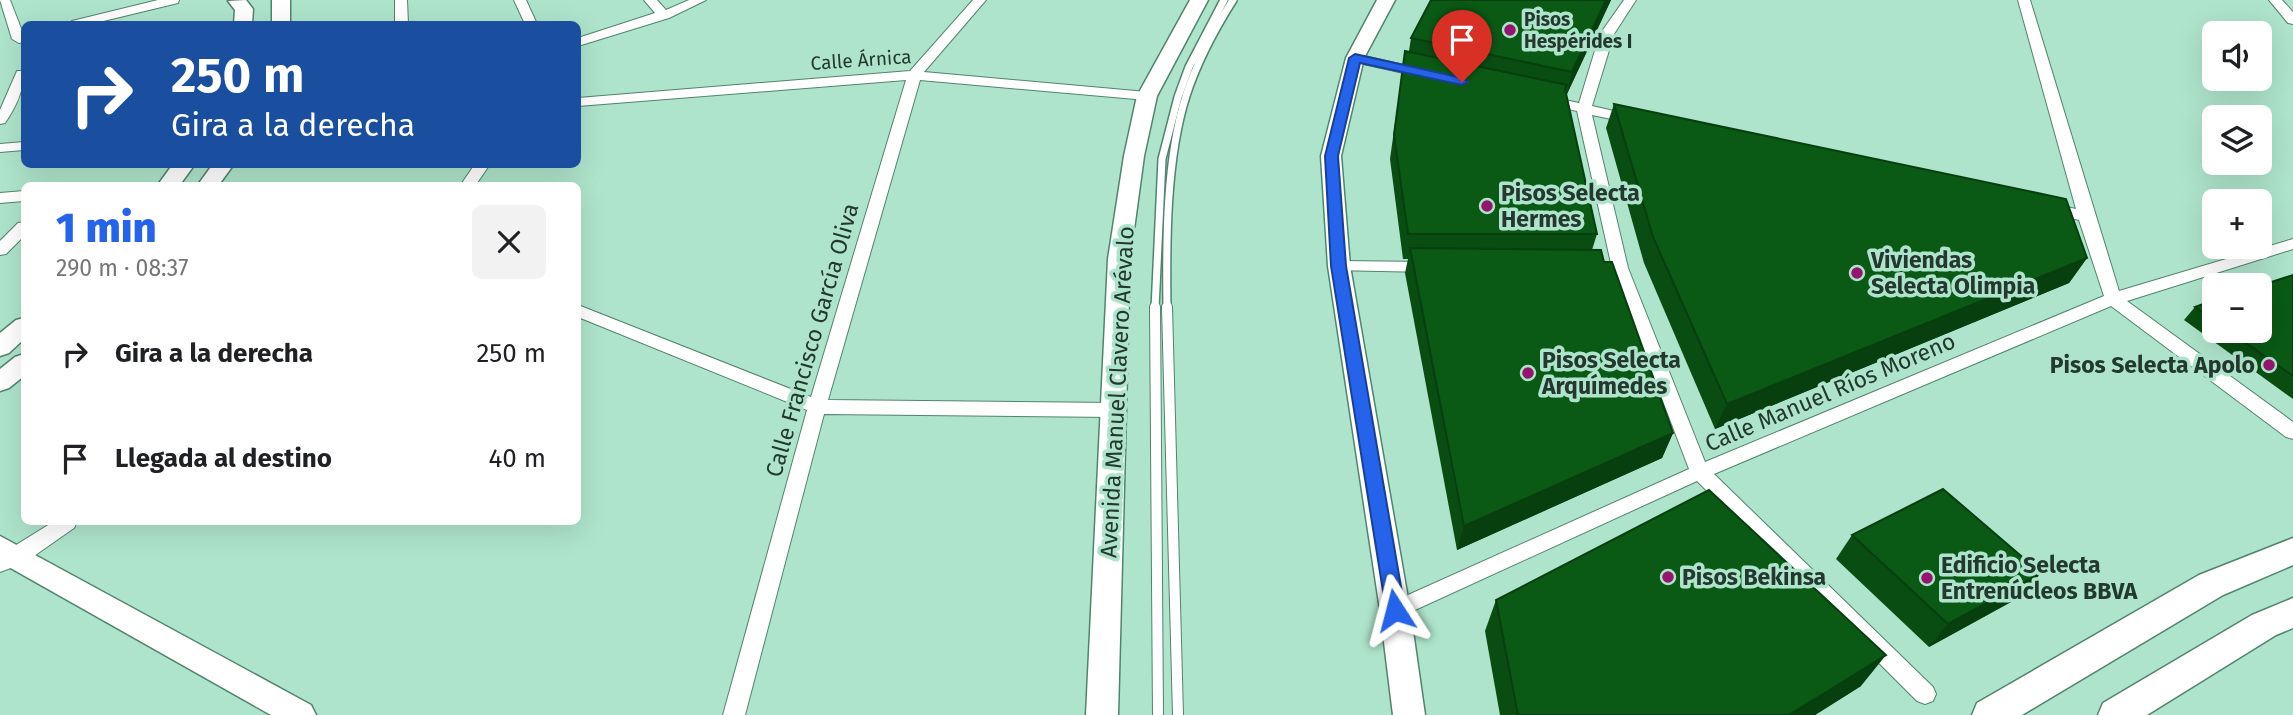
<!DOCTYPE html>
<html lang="es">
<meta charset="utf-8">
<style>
:root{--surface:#fff;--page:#f2f2f2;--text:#202124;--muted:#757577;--accent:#2563eb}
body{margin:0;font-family:"Fira Sans",sans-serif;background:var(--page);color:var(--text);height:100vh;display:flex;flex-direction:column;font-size:26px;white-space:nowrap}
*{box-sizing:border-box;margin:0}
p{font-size:23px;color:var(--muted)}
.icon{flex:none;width:38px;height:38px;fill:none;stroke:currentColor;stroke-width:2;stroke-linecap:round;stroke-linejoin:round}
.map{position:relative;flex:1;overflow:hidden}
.side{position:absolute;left:21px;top:182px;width:560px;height:343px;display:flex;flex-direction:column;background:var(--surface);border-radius:10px;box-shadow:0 7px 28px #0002}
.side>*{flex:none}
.banner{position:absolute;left:21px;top:21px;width:560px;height:147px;border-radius:10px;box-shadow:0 7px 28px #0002;background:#1a4fa0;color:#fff;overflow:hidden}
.fabs{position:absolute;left:2202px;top:21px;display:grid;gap:14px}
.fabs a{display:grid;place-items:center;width:70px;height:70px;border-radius:10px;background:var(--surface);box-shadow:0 7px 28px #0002;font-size:35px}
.pin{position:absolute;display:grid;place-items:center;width:60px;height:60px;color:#fff;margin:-72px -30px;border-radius:50% 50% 50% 0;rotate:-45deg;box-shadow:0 0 7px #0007}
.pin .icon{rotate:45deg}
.me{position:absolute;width:77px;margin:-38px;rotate:351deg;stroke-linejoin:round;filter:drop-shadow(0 0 5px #0008)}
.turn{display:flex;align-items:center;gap:24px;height:147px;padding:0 35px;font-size:32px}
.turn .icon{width:91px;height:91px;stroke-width:2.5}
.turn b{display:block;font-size:49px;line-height:60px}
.round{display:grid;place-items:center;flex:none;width:74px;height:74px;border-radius:10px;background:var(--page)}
.head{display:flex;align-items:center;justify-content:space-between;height:119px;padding:0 35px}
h1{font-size:42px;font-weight:800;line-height:52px;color:var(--accent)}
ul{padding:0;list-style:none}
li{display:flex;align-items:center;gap:21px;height:105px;padding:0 35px}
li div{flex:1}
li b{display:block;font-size:26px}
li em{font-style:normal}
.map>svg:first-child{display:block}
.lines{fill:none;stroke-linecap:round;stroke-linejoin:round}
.lane-far1-casing{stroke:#51846d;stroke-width:10}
.lane-casing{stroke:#51846d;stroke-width:12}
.street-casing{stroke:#51846d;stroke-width:2}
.secondary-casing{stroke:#51846d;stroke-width:3}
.primary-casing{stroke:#51846d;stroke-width:3}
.lane-far1{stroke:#fff;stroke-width:7}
.lane{stroke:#fff;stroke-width:10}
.street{fill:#fff;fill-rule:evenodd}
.secondary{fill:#fff;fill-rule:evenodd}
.primary{fill:#fff;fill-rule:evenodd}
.wall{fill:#094d12}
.shaded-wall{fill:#073f0f}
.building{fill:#0a5a15;stroke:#073f0f;stroke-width:2}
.route{fill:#2563eb;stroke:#184099;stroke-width:2}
.poi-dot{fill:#95156e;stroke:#aee4cb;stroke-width:2.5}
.labels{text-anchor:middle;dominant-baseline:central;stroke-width:7;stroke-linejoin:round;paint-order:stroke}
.far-poi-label{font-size:19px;font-weight:bold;fill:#23382e;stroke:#aee4cb;text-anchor:start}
.far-street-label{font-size:19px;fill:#23382e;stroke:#aee4cb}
.poi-label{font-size:23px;font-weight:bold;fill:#23382e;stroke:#aee4cb;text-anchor:start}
.street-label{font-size:23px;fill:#23382e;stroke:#aee4cb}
</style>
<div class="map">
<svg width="2293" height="715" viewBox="0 0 2293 715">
<rect width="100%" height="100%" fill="#aee4cb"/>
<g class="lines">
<defs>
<g id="lane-far1">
<path d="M 1155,309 L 1162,159 L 1178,97 L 1189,67 L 1224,0"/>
<path d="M 1167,309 C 1166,242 1166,159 1186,96 C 1197,62 1214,30 1233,0"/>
</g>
<g id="lane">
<path d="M 1155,307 L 1158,715"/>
<path d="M 1167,307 L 1178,715"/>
</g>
<g id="street">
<path d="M 0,0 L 10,0 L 24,36 L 24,42 L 19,43 L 12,39 Z"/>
<path d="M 158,0 L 179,0 L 178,3 L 91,24 L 70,24 L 72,21 Z"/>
<path d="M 395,0 L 407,0 L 408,24 L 395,24 Z"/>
<path d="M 514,0 L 526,0 L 537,24 L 525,24 Z"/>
<path d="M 644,0 L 657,0 L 666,10 L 689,0 L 706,0 L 669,18 L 578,46 L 578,38 L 655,13 Z"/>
<path d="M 973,0 L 986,0 L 924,72 L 1147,92 L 1154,96 L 1147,100 L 920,80 L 828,400 L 1114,403 L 1120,405 L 1123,410 L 1120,415 L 1114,417 L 824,414 L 745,715 L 723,715 L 807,410 L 578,317 L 578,305 L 811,397 L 906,80 L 578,106 L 578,98 L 910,71 Z"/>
<path d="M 1624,0 L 1636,0 L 1614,34 L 1592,106 L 1636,116 L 1638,119 L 1631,123 L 1592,115 L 1628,268 L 1705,462 L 2104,296 L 2079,220 L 2043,211 L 2040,208 L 2048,203 L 2076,209 L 2018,0 L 2030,0 L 2119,291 L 2293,239 L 2293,249 L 2127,301 L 2293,422 L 2293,439 L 2286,437 L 2111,306 L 1714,474 L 1933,687 L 1936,694 L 1933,701 L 1925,704 L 1917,701 L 1697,481 L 1402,616 L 1395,619 L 1388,616 L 1385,610 L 1388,604 L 1689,469 L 1612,268 L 1577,111 L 1540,103 L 1538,100 L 1545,96 L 1579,103 L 1600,34 Z"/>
<path d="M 2269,0 L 2282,0 L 2293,12 L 2293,24 L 2288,23 Z"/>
<path d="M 1355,54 L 1431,71 L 1433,74 L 1426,78 L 1350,61 L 1350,55 Z"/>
<path d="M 17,71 L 24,71 C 24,90 16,107 5,123 L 0,124 L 0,110 Z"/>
<path d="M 24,142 L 24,150 L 0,152 L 0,144 Z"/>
<path d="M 475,164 L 490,164 L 475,186 L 460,186 Z"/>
<path d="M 24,191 L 24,201 L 0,203 L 0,193 Z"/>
<path d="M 24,222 L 24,236 L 6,254 L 0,255 L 0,241 L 18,223 Z"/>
<path d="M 1339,261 L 1428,262 L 1436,267 L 1428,272 L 1333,270 L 1331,266 Z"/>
<path d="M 53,522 L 77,522 L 74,528 L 24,563 L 0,572 L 0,555 Z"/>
</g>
<g id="secondary">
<path d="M 246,0 L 253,9 L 252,24 L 234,24 L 235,10 L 228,1 Z"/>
<rect x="272" y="0" width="18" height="24"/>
<path d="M 1190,0 L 1208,0 L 1157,96 L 1144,156 L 1130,259 L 1118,715 L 1086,715 L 1108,259 L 1124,156 L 1137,96 Z"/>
<path d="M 1377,0 L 1395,0 L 1364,58 L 1341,156 L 1350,266 L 1410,610 L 1425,715 L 1393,715 L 1380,610 L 1328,266 L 1321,156 L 1346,58 Z"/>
<path d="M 173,164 L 195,164 L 179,186 L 157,186 Z"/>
<path d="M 213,164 L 234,164 L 218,186 L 197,186 Z"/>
<path d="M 24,318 L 24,339 L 9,353 L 0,356 L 0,333 L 16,320 Z"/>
<path d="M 24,354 L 24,376 L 9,388 L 0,391 L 0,369 L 15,357 Z"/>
<path d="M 0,536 L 311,705 L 316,715 L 271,715 L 0,562 Z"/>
</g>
<g id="primary">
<path d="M 2293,538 L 2293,565 L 2223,595 L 2022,715 L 1972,715 L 1977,703 L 2199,575 Z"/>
<path d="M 2293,598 L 2293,628 L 2276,635 L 2147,715 L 2098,715 L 2103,703 L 2252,615 Z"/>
</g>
</defs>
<use href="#lane-far1" class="lane-far1-casing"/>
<use href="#lane" class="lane-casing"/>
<use href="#street" class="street-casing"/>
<use href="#secondary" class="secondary-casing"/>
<use href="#primary" class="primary-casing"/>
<use href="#lane-far1" class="lane-far1"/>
<use href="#lane" class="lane"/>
<use href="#street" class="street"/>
<use href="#secondary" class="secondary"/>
<use href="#primary" class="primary"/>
</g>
<g class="wall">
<path d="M 1431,0 L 1611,0 L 1566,96 L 1597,234 L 1592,250 L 1604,262 L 1673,433 L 1662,458 L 1457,550 L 1405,273 L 1408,259 L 1403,259 L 1390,159 L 1405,51 L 1409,51 L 1411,38 Z"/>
<path d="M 1614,104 L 2087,258 L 2069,283 L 1715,429 L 1644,263 L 1606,128 Z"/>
<path d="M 2293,275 L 2293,399 L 2184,320 L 2195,307 L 2214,300 L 2214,331 L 2259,331 Z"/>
<path d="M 1852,535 L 2041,573 L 2020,597 L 1929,647 L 1836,559 Z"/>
<path d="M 1496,600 L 1861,686 L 1815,715 L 1500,715 L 1485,631 Z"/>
</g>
<g class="shaded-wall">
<path d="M 1606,0 L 1611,0 L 1566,96 L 1572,72 Z"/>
<path d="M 2087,258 L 2069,283 L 1715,429 L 1727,404 Z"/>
<path d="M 1673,433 L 1662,458 L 1457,550 L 1464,526 Z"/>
<path d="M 2041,573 L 2020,597 L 1929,647 L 1948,624 Z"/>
<path d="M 1886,655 L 1861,686 L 1815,715 L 1789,715 Z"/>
</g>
<g class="building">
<path d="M 1431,0 L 1606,0 L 1572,72 L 1411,38 Z"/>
<path d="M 1405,51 L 1567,85 L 1565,89 L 1597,234 L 1408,234 L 1394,135 Z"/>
<path d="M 1614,104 L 2066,199 L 2087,258 L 1727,404 L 1653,237 Z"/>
<path d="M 1410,248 L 1601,250 L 1604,262 L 1612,262 L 1673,433 L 1464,526 Z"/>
<path d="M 2293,275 L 2293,376 L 2229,331 L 2259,331 L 2259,286 Z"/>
<path d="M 2214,300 L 2214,320 L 2195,307 Z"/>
<path d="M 1943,489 L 2041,573 L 1948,624 L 1852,535 Z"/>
<path d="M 1709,490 L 1886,655 L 1789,715 L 1518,715 L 1496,600 Z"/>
</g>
<path class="route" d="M 1355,54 L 1462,78 L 1468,82 L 1462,85 L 1360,63 L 1338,156 L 1346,266 L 1405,610 L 1402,616 L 1395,618 L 1389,616 L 1386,610 L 1331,266 L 1325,156 L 1349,58 Z"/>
<g class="poi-dot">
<circle cx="1510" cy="30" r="7"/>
<circle cx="1487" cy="206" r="7"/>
<circle cx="1857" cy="273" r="7"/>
<circle cx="2269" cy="365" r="7"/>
<circle cx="1528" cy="373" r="7"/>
<circle cx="1668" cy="577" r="7"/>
<circle cx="1927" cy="578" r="7"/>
</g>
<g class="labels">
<g class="far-poi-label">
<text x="1524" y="19">Pisos<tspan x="1524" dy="22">Hespérides I</tspan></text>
</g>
<g class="far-street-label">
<text transform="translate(861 60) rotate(-4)">Calle Árnica</text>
</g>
<g class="poi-label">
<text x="1501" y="193">Pisos Selecta<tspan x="1501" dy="26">Hermes</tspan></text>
<text x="1871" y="260">Viviendas<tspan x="1871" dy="26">Selecta Olimpia</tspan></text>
<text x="1542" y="360">Pisos Selecta<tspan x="1542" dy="26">Arquímedes</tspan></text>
<text x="2255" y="365" text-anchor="end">Pisos Selecta Apolo</text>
<text x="1941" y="565">Edificio Selecta<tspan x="1941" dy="26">Entrenúcleos BBVA</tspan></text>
<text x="1682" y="577">Pisos Bekinsa</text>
</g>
<g class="street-label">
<text transform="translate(812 340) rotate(-74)">Calle Francisco García Oliva</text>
<text transform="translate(1117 392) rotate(-87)">Avenida Manuel Clavero Arévalo</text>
<text transform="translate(1830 392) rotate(-23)">Calle Manuel Ríos Moreno</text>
</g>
</g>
</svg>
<div class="fabs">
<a><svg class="icon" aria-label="sound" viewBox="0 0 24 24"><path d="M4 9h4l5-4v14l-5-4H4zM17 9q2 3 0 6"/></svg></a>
<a><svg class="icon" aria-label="layers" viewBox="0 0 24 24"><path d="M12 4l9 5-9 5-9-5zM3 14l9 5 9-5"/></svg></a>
<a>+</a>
<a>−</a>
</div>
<div class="pin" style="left:1462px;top:82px;background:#d93025"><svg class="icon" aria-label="arrive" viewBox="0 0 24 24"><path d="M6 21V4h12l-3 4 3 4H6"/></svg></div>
<svg class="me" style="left:1395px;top:610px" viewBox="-20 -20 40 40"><path d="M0-17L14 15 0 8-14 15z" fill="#2563eb" stroke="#fff" stroke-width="4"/></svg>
<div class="banner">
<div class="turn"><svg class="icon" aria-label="right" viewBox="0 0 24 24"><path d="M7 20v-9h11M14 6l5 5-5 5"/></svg><div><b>250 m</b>Gira a la derecha</div></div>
</div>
<section class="side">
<div class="head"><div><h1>1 min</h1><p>290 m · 08:37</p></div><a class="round"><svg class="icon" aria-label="close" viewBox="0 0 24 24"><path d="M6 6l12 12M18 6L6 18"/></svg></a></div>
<ul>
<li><svg class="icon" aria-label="right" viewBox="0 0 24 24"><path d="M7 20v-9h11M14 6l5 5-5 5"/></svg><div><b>Gira a la derecha</b></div><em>250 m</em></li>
<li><svg class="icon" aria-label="arrive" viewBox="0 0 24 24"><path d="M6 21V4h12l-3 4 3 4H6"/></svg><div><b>Llegada al destino</b></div><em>40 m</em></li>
</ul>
</section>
</div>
